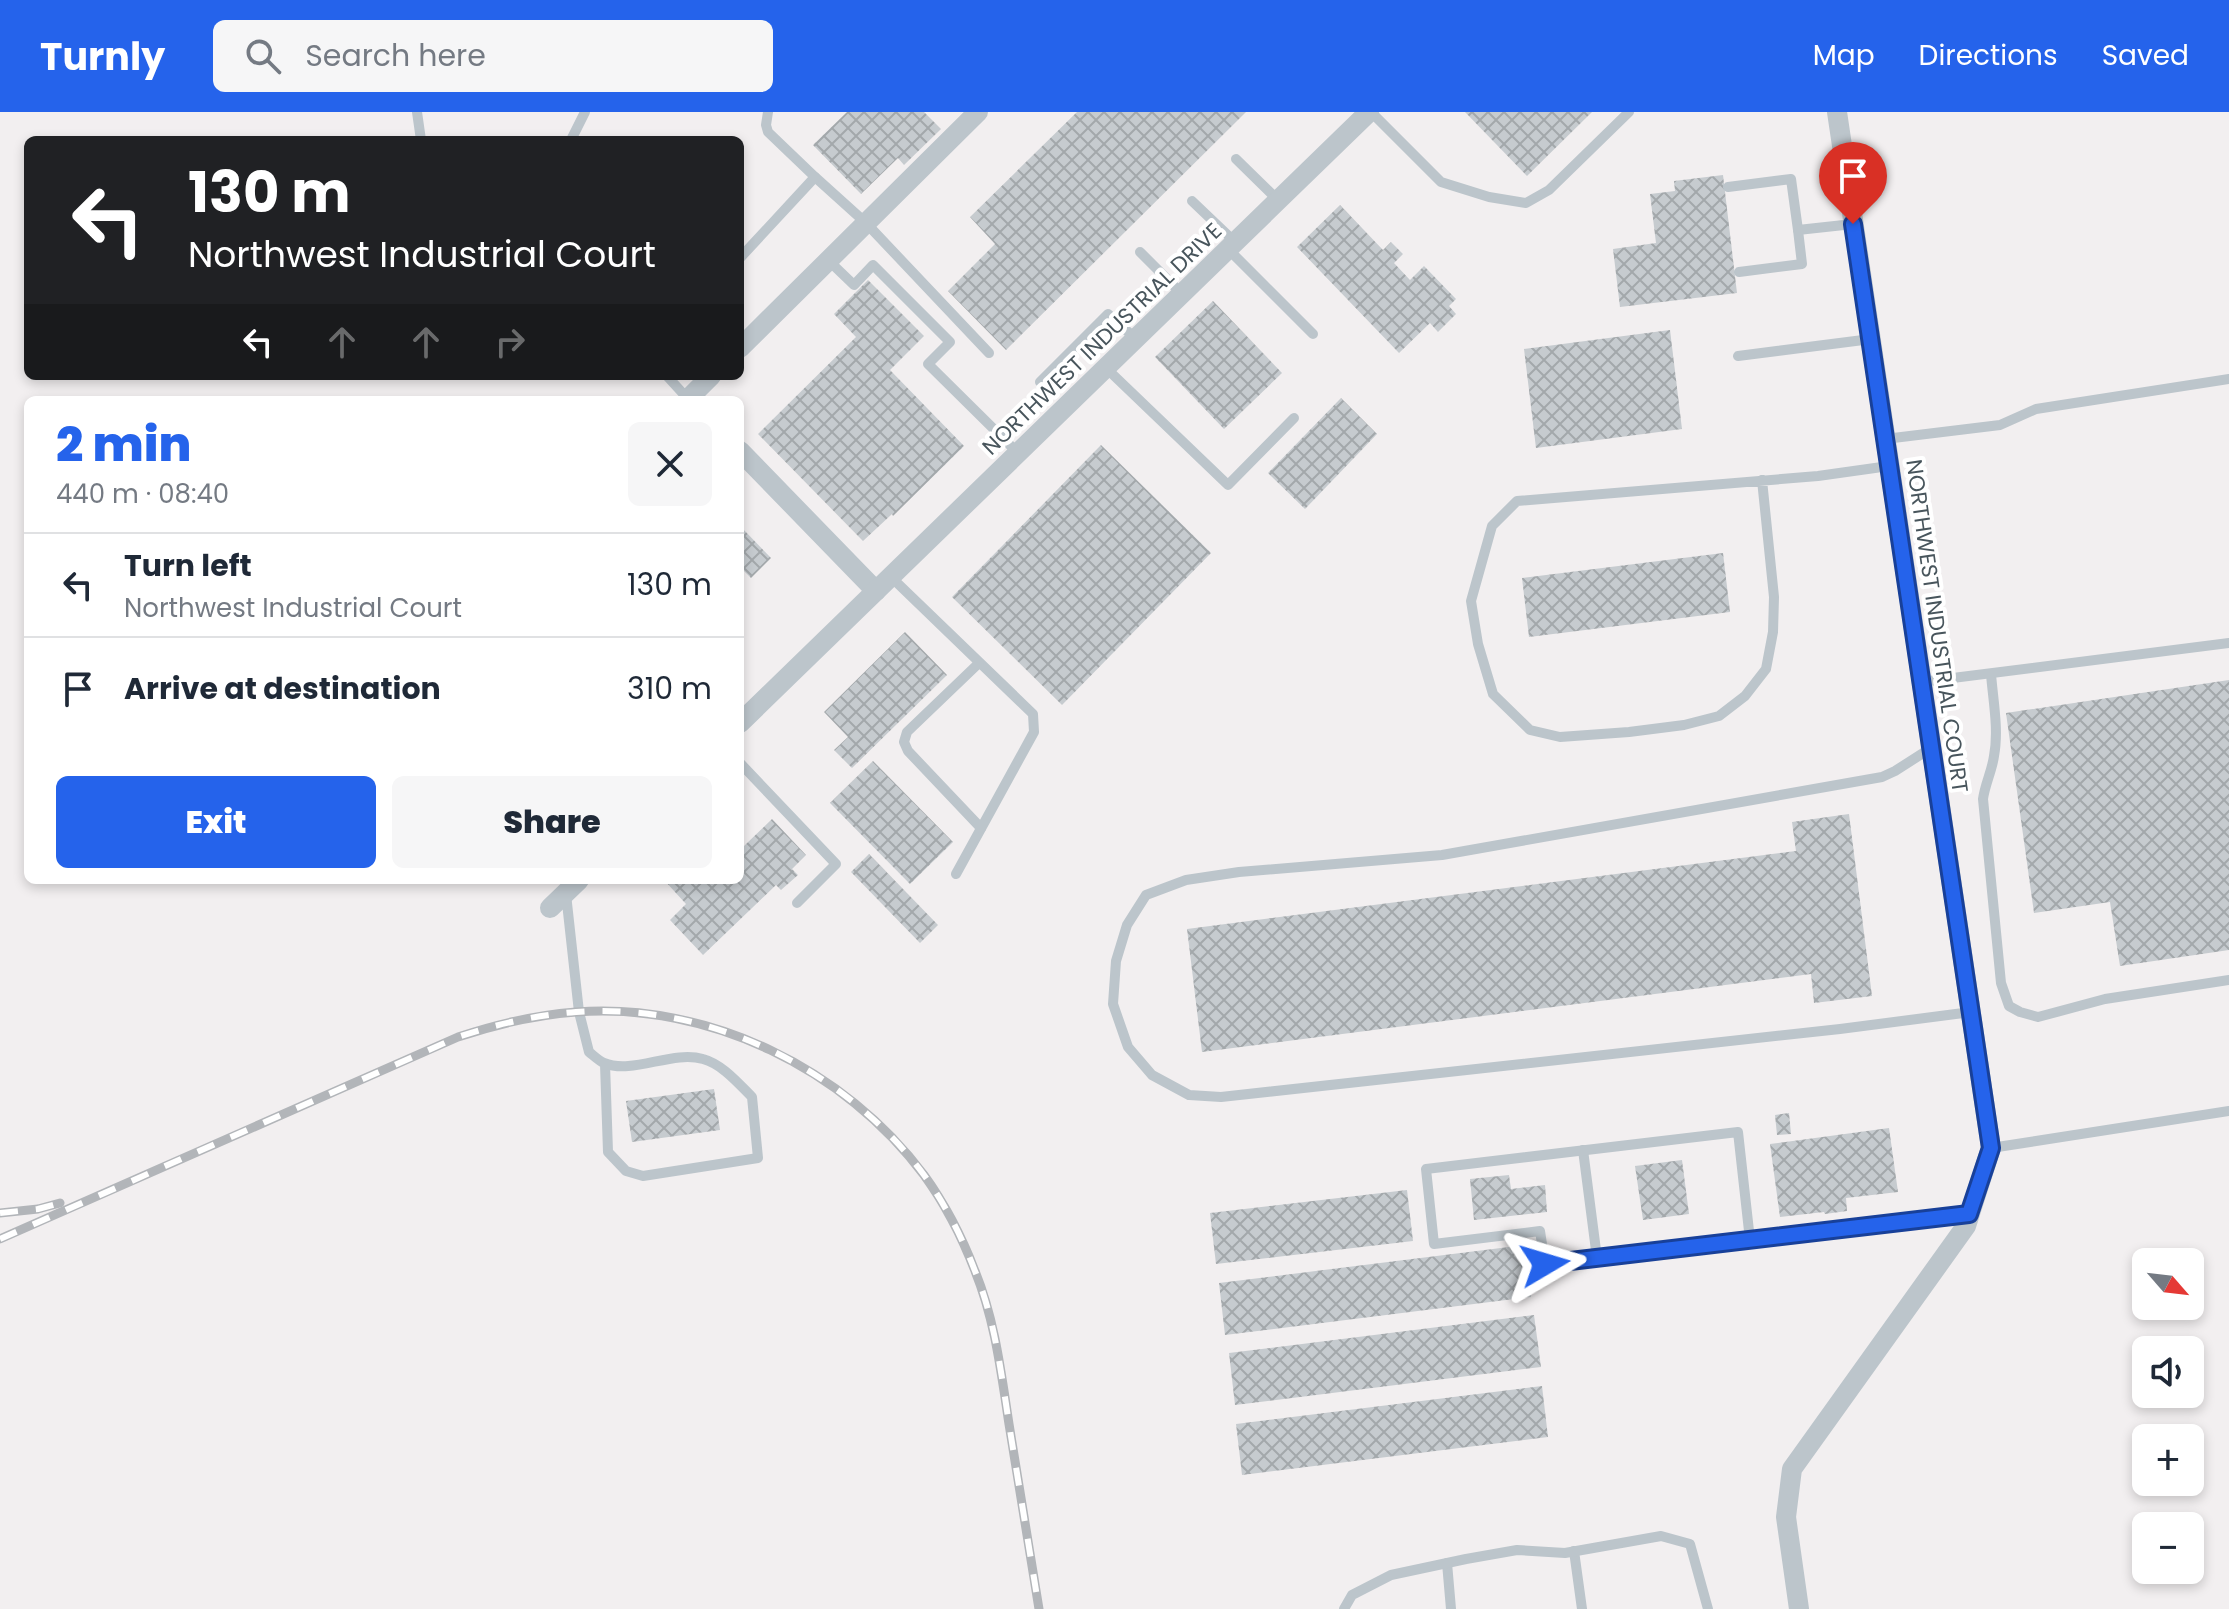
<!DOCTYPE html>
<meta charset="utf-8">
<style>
:root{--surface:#fff;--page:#f6f6f7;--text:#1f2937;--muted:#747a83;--line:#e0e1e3;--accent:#2563eb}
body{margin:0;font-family:Poppins,sans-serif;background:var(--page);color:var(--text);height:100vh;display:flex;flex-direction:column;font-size:30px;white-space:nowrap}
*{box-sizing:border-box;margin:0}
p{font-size:26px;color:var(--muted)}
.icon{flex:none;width:44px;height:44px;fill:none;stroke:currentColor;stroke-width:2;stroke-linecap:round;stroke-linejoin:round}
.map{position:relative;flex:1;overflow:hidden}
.details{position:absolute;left:24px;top:284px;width:720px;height:488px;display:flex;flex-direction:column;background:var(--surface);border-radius:12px;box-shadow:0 4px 12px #0003}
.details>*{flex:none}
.guide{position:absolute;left:24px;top:24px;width:720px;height:244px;border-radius:12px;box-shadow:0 4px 12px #0003;background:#202124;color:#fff;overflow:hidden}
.needle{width:52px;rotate:118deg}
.buttons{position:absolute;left:2132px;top:1136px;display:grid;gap:16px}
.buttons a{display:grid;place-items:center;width:72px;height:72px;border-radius:12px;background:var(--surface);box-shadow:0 4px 12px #0003;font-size:40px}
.pin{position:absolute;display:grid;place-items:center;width:68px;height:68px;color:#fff;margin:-82px -34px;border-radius:50% 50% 50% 0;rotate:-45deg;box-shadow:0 0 8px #0007}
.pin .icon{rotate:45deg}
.me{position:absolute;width:88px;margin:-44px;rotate:83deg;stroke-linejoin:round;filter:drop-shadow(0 0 6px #0008)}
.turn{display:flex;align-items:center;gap:28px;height:168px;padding:0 32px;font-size:36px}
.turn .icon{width:104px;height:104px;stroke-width:2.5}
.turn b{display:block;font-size:56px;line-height:68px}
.lanes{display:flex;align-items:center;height:76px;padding:0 32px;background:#0003;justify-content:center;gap:40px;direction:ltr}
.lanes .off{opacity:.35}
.round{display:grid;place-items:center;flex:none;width:84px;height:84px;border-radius:12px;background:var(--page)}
.headline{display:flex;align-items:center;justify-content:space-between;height:136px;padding:0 32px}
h1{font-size:48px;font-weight:800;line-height:60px;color:var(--accent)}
.action{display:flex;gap:16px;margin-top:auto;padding:16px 32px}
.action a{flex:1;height:92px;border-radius:12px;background:var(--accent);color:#fff;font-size:32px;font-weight:800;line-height:92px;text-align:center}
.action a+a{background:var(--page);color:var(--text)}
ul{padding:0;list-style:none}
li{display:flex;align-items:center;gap:24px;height:104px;padding:0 32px;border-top:2px solid var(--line)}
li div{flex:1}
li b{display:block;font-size:30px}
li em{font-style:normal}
header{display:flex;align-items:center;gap:48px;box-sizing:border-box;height:112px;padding:0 40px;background:var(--accent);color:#fff}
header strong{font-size:38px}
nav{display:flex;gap:44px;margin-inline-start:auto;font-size:28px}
.search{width:560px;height:72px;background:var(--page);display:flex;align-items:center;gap:20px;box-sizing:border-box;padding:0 28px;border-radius:12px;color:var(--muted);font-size:30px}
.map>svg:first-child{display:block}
.building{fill:url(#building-cross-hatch)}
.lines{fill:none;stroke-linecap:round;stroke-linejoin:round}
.service{stroke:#bcc5cb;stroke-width:10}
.minor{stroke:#bcc5cb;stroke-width:20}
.rail-casing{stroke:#b2b5b9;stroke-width:9}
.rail{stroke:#fff;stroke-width:6;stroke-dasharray:18;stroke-linecap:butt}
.route-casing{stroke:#184099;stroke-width:20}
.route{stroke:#2563eb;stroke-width:14}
.labels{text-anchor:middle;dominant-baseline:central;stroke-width:8;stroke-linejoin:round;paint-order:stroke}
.street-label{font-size:22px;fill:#48555c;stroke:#fff}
</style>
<header>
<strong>Turnly</strong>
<div class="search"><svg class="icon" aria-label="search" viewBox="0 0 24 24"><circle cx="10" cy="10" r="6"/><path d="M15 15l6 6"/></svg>Search here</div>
<nav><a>Map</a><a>Directions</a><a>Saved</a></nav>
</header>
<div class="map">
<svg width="2229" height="1497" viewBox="0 0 2229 1497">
<defs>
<pattern id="building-cross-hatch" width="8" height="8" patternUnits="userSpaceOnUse" patternTransform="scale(2)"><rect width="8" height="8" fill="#c6cbcf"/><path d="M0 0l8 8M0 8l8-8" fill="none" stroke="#a3a8ab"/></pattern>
</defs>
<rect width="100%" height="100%" fill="#f2eff0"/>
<g class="building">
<path d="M 847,0 L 924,0 L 941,17 L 904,53 L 898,46 L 861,82 L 813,33 Z"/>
<path d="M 1077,0 L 1246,0 L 1006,238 L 948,179 L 995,132 L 970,105 Z"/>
<path d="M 1465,0 L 1592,0 L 1527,64 Z"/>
<path d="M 1723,63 L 1737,181 L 1620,195 L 1613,137 L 1656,131 L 1650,82 L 1675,79 L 1674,69 Z"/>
<path d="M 1340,93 L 1383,138 L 1391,130 L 1403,142 L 1394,151 L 1410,168 L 1424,154 L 1456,187 L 1449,194 L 1456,202 L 1438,220 L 1430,211 L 1399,241 L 1297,135 Z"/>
<path d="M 868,168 L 924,224 L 890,258 L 964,334 L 893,404 L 892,402 L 863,429 L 758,322 L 856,225 L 834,202 Z"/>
<path d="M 1213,189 L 1282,261 L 1224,317 L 1155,245 Z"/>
<path d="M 1670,218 L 1682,317 L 1536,336 L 1524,237 Z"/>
<path d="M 1341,286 L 1377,322 L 1305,397 L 1268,361 Z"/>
<path d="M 1101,333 L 1211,441 L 1062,593 L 952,485 Z"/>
<path d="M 740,414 L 771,446 L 751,466 L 740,455 Z"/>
<path d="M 1723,441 L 1730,500 L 1529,525 L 1522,466 Z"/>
<path d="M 905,520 L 947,563 L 852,656 L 834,638 L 848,625 L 824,600 Z"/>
<path d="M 2229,568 L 2229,838 L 2120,854 L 2110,790 L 2034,801 L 2006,601 Z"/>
<path d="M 873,649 L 953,730 L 910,772 L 830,691 Z"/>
<path d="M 1849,702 L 1872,884 L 1814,891 L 1811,862 L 1202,940 L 1187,817 L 1796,739 L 1792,710 Z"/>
<path d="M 772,707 L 806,743 L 792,757 L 798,763 L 781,778 L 776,773 L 703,843 L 670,808 L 686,792 L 664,768 L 740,768 L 740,730 L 744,734 Z"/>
<path d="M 869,742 L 938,813 L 920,831 L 851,760 Z"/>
<path d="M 714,977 L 720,1018 L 632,1030 L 626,989 Z"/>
<path d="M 1789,1001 L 1791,1022 L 1777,1023 L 1775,1003 Z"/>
<path d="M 1889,1016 L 1898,1080 L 1846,1086 L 1847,1099 L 1825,1102 L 1824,1100 L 1780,1105 L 1770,1032 Z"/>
<path d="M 1682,1048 L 1689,1102 L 1643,1108 L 1635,1054 Z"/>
<path d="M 1509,1063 L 1511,1077 L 1545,1073 L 1547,1100 L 1474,1108 L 1470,1067 Z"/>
<path d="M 1407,1078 L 1413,1129 L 1216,1152 L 1210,1101 Z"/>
<path d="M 1525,1133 L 1531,1185 L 1225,1223 L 1219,1171 Z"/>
<path d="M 1534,1203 L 1541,1255 L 1235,1293 L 1229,1241 Z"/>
<path d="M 1542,1274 L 1548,1325 L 1242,1363 L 1236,1312 Z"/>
</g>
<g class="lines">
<g class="service">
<path d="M 417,0 L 421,28"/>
<path d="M 1371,0 L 1441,70 L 1489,85 L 1526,91 L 1549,78 L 1629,0"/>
<path d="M 571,28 L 585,0"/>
<path d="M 1236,47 L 1278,88"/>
<path d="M 815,65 L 866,111 L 989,241"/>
<path d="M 1728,75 L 1791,67 L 1798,118"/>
<path d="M 1192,89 L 1235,130"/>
<path d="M 1228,137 L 1313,222"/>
<path d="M 1140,140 L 1182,182"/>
<path d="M 740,146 L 815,65 L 768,20 L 766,13 L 768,0"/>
<path d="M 828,148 L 854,173 L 873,153 L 950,230 L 928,252 L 1018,341"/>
<path d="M 1739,160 L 1802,152 L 1798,118 L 1853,112"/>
<path d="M 1738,244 L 1871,227"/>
<path d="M 1106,256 L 1228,373 L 1294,306"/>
<path d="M 667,264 L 688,287 L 687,288"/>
<path d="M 1040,270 L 1108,202 L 1136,227"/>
<path d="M 1885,327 L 2000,313 L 2036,297 L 2229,267"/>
<path d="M 1762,368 L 1774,485 L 1773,520 L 1766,557 L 1745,584 L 1719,604 L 1684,613 L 1629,620 L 1560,625 L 1530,618 L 1493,582 L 1478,532 L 1471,489 L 1492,414 L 1517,389 L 1818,364 L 1889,354"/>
<path d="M 891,465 L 1033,602 L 1034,620 L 956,762"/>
<path d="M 979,551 L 907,620 L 904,630 L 908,639 L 981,716"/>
<path d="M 1991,562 C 1993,588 1999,618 1994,644 C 1992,659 1985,672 1983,687 L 2001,871 L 2009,894 L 2020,900 L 2038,905 L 2105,887 L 2229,868"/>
<path d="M 1921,570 L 2229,531"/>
<path d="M 1931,636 L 1895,659 L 1882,665 L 1442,743 L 1239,760 L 1186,768 L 1146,783 L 1127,813 L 1116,849 L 1113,892 L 1128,935 L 1152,963 L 1189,983 L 1221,985 L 1840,917 L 1971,900"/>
<path d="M 740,651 L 836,752 L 797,791"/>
<path d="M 566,782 L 579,900 L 589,940 C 593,943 599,949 604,951 C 633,963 672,938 703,947 C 722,952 738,971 752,985 L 758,1046 L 643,1064 L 626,1059 L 608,1040 L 605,952"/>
<path d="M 1991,1036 L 2229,999"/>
<path d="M 1583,1038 L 1597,1146"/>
<path d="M 1750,1128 L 1738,1020 L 1426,1057 L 1434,1132 L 1540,1119 L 1545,1152 L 1750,1128 L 1757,1127 L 1969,1102"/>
<path d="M 1574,1439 L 1582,1497"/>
<path d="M 1447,1451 L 1451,1497"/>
<path d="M 1344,1497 L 1352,1483 L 1391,1463 L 1466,1447 L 1517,1438 L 1565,1441 L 1661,1424 L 1690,1432 L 1708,1497"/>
</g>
<g class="minor">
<path d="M 740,236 L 978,0"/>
<path d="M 690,288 L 688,287 L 711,264"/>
<path d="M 740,339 L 876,479"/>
<path d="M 740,611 L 1369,0"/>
<path d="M 550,796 L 579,768"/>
<path d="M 1799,1497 L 1786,1405 L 1792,1357 L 1966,1114 L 1991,1036 L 1837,0"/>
</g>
<defs>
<g id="rail">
<path d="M 0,1101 L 38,1097 L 60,1091"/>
<path d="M 0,1127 L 458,925 C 497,912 536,903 576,900 C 709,890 845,957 924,1063 C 945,1092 962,1125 975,1159 C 995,1208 1001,1260 1009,1312 C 1019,1374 1029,1435 1039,1497"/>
</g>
</defs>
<use href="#rail" class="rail-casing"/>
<use href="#rail" class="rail"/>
</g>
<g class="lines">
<defs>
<path id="route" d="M 1545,1152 L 1969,1102 L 1991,1036 L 1853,112"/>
</defs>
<use href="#route" class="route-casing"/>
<use href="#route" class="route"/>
</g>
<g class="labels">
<g class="street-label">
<text transform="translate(1102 227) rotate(-44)">NORTHWEST INDUSTRIAL DRIVE</text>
<text transform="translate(1937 514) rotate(82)">NORTHWEST INDUSTRIAL COURT</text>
</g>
</g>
</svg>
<div class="buttons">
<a><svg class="needle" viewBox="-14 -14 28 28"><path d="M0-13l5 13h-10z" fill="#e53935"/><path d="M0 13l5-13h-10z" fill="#747a83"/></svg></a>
<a><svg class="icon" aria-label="sound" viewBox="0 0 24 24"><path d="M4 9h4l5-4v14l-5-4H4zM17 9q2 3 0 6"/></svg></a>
<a>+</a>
<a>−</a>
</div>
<div class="pin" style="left:1853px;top:112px;background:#d93025"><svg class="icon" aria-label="arrive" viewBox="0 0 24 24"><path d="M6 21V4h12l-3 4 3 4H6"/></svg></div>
<svg class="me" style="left:1545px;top:1152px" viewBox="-20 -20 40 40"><path d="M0-17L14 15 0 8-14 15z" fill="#2563eb" stroke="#fff" stroke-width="4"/></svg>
<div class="guide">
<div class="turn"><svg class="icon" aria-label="left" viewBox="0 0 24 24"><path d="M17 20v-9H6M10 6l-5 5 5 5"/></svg><div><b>130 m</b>Northwest Industrial Court</div></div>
<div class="lanes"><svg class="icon" aria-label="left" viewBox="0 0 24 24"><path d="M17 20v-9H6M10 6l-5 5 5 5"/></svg><svg class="icon off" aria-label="ahead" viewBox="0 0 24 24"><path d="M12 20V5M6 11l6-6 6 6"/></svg><svg class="icon off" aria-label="ahead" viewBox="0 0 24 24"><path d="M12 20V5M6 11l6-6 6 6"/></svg><svg class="icon off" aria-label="right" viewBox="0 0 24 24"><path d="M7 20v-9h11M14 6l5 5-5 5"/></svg></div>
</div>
<section class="details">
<div class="headline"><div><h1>2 min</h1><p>440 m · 08:40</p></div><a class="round"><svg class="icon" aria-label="close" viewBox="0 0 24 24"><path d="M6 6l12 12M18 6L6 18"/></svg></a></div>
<ul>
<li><svg class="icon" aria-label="left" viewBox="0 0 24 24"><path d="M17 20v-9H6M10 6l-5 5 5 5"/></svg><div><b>Turn left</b><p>Northwest Industrial Court</p></div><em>130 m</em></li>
<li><svg class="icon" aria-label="arrive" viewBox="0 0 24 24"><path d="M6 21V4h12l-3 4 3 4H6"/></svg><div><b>Arrive at destination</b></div><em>310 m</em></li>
</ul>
<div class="action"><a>Exit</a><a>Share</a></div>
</section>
</div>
